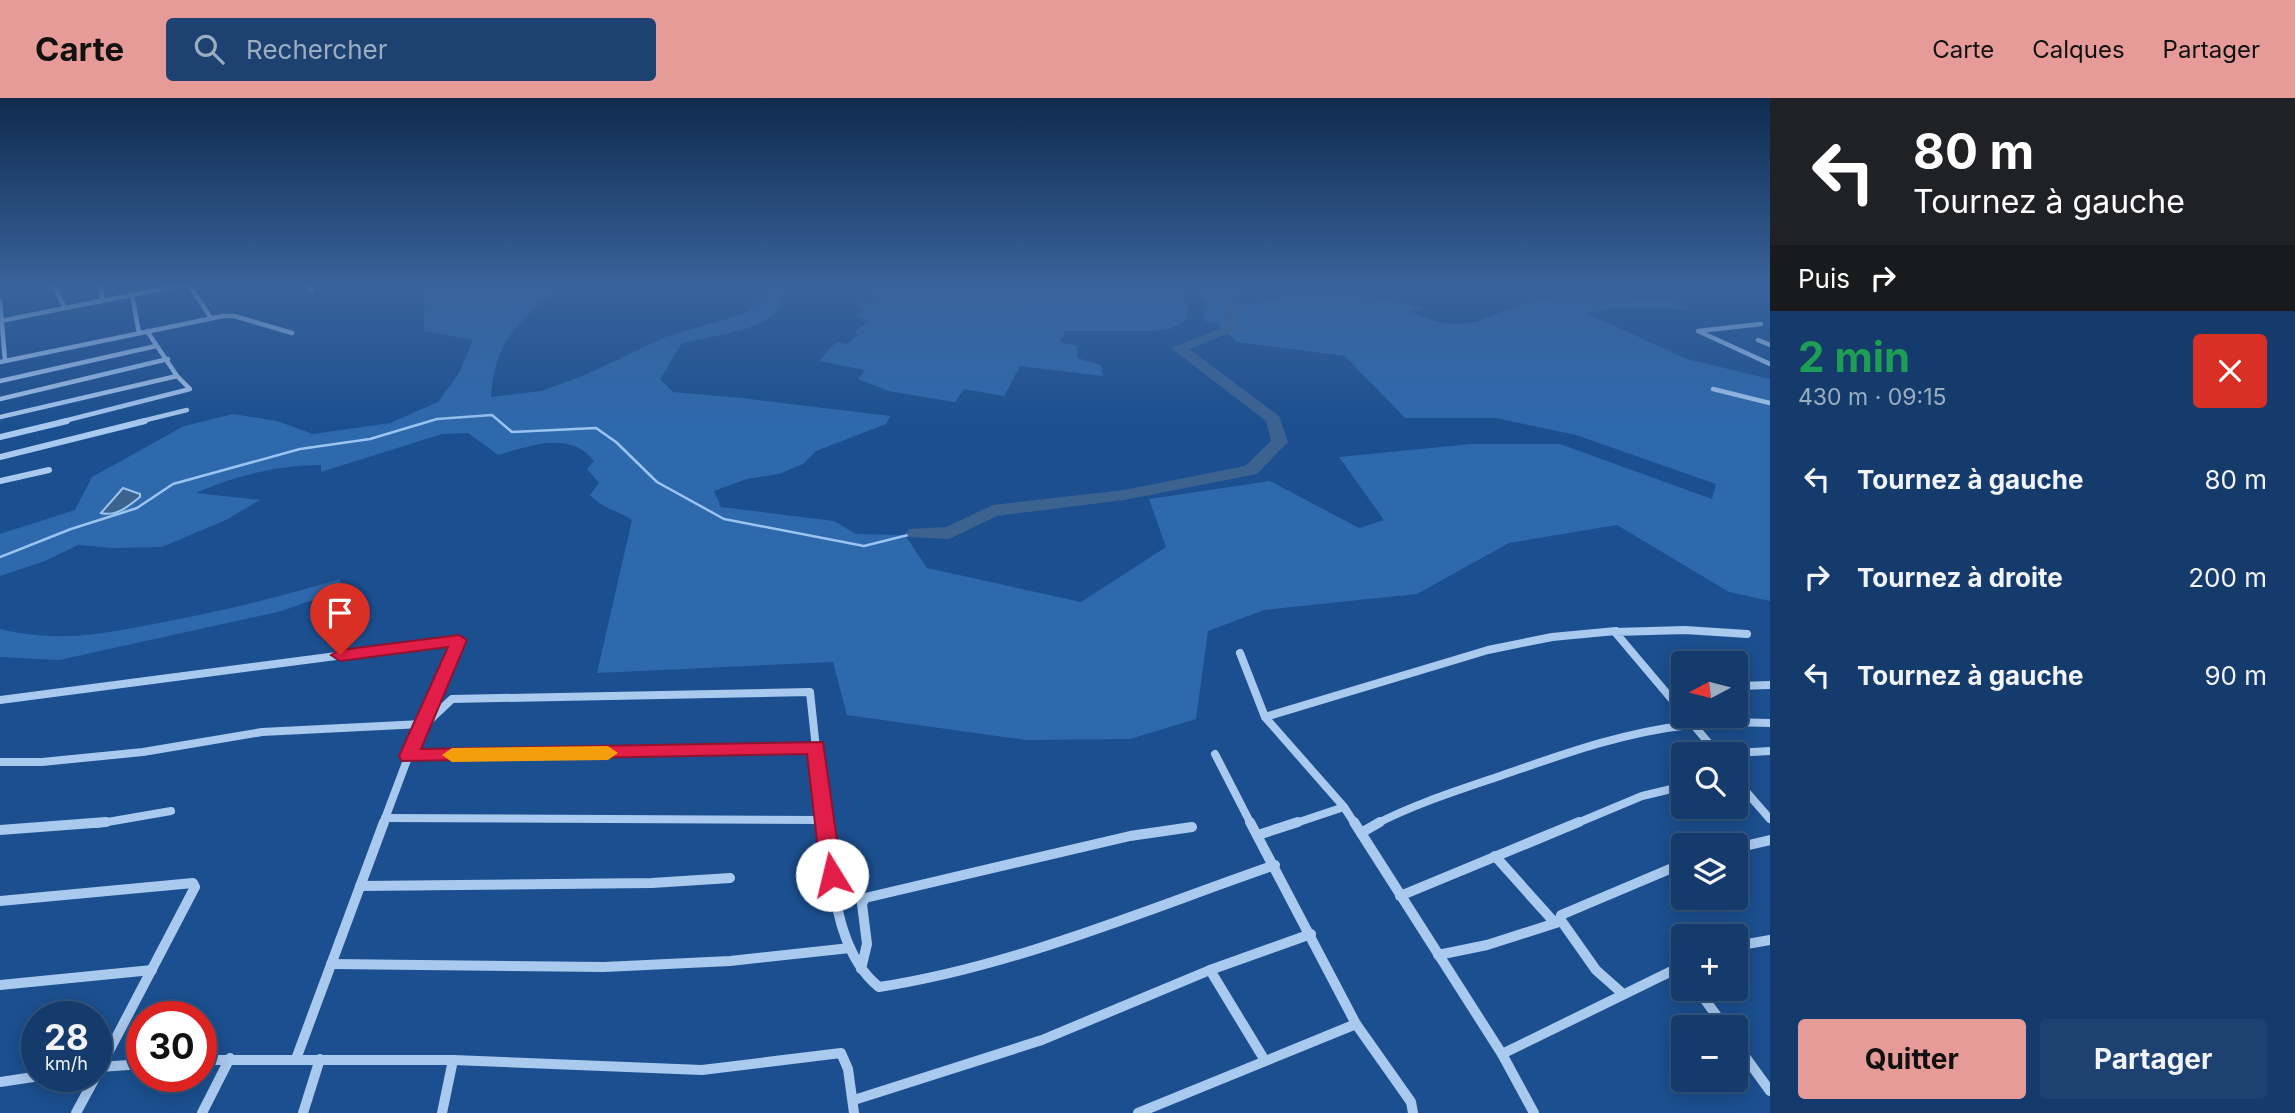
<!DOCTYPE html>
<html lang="fr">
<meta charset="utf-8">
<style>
:root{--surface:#143b6b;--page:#1d4271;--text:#f1f3f6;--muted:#9dadc1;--line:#33557e;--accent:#e69b98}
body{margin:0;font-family:Inter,sans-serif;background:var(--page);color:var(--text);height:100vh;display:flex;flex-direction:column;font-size:26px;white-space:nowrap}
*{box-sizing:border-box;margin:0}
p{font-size:23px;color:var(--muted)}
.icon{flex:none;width:38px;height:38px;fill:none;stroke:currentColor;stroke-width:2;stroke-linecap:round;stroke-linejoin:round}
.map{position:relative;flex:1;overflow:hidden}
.details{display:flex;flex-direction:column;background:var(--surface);width:525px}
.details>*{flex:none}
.hud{background:#202124;color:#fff;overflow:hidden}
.needle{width:46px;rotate:263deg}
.fabs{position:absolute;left:1671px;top:553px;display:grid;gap:14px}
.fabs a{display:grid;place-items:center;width:77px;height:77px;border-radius:7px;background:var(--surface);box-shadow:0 4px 18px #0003,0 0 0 2px var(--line);font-size:35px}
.speed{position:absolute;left:21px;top:903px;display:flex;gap:14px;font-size:35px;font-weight:700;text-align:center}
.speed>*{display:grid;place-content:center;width:91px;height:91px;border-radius:50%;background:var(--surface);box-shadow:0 4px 18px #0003,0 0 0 2px var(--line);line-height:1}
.speed small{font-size:18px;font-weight:400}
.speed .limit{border:10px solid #d22;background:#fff;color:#111}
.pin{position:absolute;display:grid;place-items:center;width:60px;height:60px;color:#fff;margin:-72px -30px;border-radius:50% 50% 50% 0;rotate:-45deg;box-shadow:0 0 7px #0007}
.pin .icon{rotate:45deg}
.me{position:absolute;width:77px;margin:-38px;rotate:351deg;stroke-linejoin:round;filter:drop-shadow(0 0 5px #0008)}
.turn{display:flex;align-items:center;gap:24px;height:147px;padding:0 28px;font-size:32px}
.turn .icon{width:91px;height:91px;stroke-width:2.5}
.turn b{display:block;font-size:49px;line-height:60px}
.then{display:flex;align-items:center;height:66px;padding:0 28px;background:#0003;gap:14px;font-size:26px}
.round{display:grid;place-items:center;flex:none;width:74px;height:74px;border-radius:7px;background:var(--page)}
.overview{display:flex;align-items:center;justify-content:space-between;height:119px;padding:0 28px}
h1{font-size:42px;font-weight:700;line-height:52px;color:#1e9e55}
.primary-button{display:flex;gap:14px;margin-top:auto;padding:14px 28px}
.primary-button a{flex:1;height:80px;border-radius:7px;background:var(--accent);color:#111;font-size:28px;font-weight:700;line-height:80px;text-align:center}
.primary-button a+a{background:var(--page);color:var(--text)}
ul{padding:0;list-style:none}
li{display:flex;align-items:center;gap:21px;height:98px;padding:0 28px}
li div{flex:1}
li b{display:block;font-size:26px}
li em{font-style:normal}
header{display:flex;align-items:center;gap:42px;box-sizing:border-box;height:98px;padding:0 35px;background:var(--accent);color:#111}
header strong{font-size:33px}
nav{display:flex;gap:38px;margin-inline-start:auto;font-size:24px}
.search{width:490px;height:63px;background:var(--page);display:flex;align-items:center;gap:18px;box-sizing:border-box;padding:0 24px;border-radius:7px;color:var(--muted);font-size:26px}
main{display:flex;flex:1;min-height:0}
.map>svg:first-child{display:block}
.green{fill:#2e69ad}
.water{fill:#3c6290;stroke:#9cc4f0;stroke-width:2}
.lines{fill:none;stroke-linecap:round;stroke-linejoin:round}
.stream{stroke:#9cc4f0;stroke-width:2.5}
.river{fill:#3c6290;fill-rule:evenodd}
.street-far3{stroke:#a9c9ee;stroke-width:4.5}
.street-far2{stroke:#a9c9ee;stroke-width:6}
.street-far1{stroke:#a9c9ee;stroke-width:8}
.street{stroke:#a9c9ee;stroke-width:10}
.route{fill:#e11d48;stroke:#92132f;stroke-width:2}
.slow{fill:#f59e0b}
</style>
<header>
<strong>Carte</strong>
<div class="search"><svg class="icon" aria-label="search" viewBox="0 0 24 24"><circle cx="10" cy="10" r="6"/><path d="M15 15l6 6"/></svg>Rechercher</div>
<nav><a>Carte</a><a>Calques</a><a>Partager</a></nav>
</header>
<main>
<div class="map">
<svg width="1770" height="1015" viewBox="0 0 1770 1015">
<rect width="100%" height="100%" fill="#1b4f8f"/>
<g class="green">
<path d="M 393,187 L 560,187 C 520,225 495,239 491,299 L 541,293 L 585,277 L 665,239 L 746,215 L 775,187 L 797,187 C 782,194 782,210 769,220 C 752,233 704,240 682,245 L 660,281 L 673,294 L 742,300 L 890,318 L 886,326 L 816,353 L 803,366 L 779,376 L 747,381 L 714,393 L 721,409 L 834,423 L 856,436 L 905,437 L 927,470 L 1081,504 L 1166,449 L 1149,401 L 1270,383 L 1359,430 L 1384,422 L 1339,359 L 1471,346 L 1560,346 L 1712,401 L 1716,386 L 1576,337 L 1496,320 L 1405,320 L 1345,258 L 1237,244 L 1216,225 L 1205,223 L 1203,213 L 1208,204 L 1194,193 L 1181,198 L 1189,209 L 1187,221 L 1170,231 L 1148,233 L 1065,233 L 1060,244 L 1077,248 L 1077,260 L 1101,267 L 1103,278 L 1020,268 L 1004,298 L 964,291 L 955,304 L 888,293 L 858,281 L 865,272 L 819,263 L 836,244 L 848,246 L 858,236 L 854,234 L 869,223 L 855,219 L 865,211 L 856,208 L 856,203 L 876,206 L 882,199 L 862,195 L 874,190 L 873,187 L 1142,187 L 1177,191 L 1182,187 L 1244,187 L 1239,193 L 1239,205 C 1259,209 1278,198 1298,196 C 1316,194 1409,202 1423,210 L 1411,214 C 1477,245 1490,208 1546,201 C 1590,196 1638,201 1682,204 L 1692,211 L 1615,210 L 1586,215 L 1687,261 L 1770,281 L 1770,503 L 1729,494 L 1617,427 L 1509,445 L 1417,496 L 1264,512 L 1208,533 L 1196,621 L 1130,641 L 1026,642 L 847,617 L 833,564 L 597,575 L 632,422 C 617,412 603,411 590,397 L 599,385 L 587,371 L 594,363 C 570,332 530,348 498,357 L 468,335 L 442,336 L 321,374 L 321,367 C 278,367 234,378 196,395 L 260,402 L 226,422 L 162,449 L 113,450 L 78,447 L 45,463 L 0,478 L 0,436 L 75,412 L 92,379 L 184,328 L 233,316 L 277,323 L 313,336 L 390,325 L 438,304 L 459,275 L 473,242 L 424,233 L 425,193 Z"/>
<path d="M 340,481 L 340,492 L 282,513 L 59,562 L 0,559 L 0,531 C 62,546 107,535 169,523 C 227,512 283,498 340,481 Z"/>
</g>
<path class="water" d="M 123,390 L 140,396 L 140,399 C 129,408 116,419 101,415 Z"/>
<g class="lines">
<path class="stream" d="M 0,459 L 71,431 L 137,410 L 173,386 L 300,351 L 370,341 L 437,321 L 492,317 L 512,334 L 596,330 L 616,344 L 657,384 L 724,421 L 864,448 L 916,435"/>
<path class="river" d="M 1219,187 L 1231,187 L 1239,231 L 1189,251 L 1279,318 L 1288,344 L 1257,376 L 1124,402 L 997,418 L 949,441 L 909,439 L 906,435 L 909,431 L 946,429 L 993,407 L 1124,392 L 1245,368 L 1271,343 L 1266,323 L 1171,250 L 1225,229 Z"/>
<g class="street-far3">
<path d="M 53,187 L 65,210"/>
<path d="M 101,187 L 102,203"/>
<path d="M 189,187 L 211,220"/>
<path d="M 307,187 L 312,193"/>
<path d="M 132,196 L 139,235"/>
<path d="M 0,202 L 5,263"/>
<path d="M 0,223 L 181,187"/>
<path d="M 1761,226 L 1698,233 L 1770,266"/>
<path d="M 1758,242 L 1770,247"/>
<path d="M 0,264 L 223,218 L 234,218 L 292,235"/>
<path d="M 0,283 L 156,248"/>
<path d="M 1713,291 L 1770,305"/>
<path d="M 0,301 L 168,261"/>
<path d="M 0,319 L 177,278"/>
<path d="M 60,324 L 190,291 L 177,278 L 147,233"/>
<path d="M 138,324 L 187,312"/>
</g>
<g class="street-far2">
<path d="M 0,339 L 67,323"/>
<path d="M 0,359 L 145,323"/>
<path d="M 0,383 L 49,372"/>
</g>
<g class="street-far1">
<path d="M 1240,555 L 1265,619 L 1344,709 L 1355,726"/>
<path d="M 1736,588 L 1770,587"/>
<path d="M 0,602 L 459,542"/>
<path d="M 1265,619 L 1488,552 L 1552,539 L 1616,533"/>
<path d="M 1687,623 L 1770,625"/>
<path d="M 420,631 L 452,601 L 810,594 L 824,726"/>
<path d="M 1215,656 L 1251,726"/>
<path d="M 1717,656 L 1770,653"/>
<path d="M 1718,656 L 1615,534 L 1685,532 L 1747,536"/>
<path d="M 409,658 L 816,649"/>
<path d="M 0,664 L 42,664 L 143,654 L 262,634 L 422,626"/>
<path d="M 1736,682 L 1770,721"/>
<path d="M 385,720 L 823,722"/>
<path d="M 96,726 L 171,713"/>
<path d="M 383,726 L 413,646 L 459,542"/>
<path d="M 1293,726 L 1344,709"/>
<path d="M 1376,726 C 1415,706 1456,693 1497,679 C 1561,657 1623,634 1690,627"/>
<path d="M 1575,726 L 1642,698 L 1684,688"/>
</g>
<g class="street">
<path d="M 823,724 C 833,777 834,853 879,889 C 1015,868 1145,812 1275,767"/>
<path d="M 1250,724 L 1356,926 L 1411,1004 L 1413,1015"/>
<path d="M 1354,724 L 1502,956 L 1534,1015"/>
<path d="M 0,732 L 106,724"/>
<path d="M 1361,735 L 1380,724"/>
<path d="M 1258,737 L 1298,724"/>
<path d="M 1736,750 L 1770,742"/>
<path d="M 1495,758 L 1555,825"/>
<path d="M 360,788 L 652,785 L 730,780"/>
<path d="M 1400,798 L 1579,724"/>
<path d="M 0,803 L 193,785 L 195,789 L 96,978"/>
<path d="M 1560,821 L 1596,872 L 1623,896"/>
<path d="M 1736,848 L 1770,842"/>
<path d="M 1438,857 L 1487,847 L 1559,824 L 1561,817 L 1684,765"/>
<path d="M 331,866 L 604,869 L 730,863 L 850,850"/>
<path d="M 861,871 L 867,846 L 862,806 L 865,800 L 1130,738 L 1192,729"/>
<path d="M 1210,872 L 1264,961"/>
<path d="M 0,887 L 152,872"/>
<path d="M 1697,891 L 1725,929"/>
<path d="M 1736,946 L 1770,993"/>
<path d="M 1502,956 L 1684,867"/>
<path d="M 296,961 L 384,724"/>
<path d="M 201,962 L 453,962 L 702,972 L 841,955 L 848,971 L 854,1015"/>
<path d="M 100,969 L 142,966"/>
<path d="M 0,984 L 40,978"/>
<path d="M 854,1002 L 1042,942 L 1210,872 L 1311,836"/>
<path d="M 76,1015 L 96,978"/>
<path d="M 202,1015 L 230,960"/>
<path d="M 303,1015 L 320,961"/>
<path d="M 442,1015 L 453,962"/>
<path d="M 1138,1015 L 1356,926"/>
</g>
</g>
<linearGradient id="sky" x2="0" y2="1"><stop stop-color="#0f2b4f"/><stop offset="0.57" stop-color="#39639b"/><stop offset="1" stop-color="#39639b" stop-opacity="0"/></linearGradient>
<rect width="1770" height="329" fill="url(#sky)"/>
<path class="route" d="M 459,537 L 467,542 L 421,651 L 823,644 L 842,777 L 839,783 L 832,786 L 824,783 L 821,777 L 807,656 L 402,663 L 399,658 L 448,549 L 340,563 L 331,557 L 340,552 Z"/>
<path class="slow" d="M 608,648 L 618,655 L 608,662 L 452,664 L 442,657 L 452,650 Z"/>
</svg>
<div class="fabs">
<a><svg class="needle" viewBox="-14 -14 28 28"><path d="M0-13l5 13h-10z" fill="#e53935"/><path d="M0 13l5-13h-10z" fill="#9dadc1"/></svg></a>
<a><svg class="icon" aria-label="search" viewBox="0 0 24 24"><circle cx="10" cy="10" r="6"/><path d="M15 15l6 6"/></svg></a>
<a><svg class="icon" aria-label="layers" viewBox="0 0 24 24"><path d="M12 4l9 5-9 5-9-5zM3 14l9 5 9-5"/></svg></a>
<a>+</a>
<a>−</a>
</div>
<div class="speed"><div>28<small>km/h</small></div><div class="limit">30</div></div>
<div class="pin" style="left:340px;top:557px;background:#d93025"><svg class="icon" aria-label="arrive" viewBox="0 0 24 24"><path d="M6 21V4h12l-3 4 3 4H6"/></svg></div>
<svg class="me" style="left:832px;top:777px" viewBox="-20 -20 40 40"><circle r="19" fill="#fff"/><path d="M0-13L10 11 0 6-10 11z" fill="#e11d48"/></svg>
</div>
<section class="details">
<div class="hud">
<div class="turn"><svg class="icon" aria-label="left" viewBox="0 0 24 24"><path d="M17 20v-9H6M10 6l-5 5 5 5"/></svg><div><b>80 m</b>Tournez à gauche</div></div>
<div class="then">Puis<svg class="icon" aria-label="right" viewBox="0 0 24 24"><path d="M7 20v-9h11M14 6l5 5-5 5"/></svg></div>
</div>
<div class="overview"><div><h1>2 min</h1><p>430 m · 09:15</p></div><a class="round" style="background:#d93025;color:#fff"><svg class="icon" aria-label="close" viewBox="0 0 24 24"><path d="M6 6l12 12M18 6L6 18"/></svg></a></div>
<ul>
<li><svg class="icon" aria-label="left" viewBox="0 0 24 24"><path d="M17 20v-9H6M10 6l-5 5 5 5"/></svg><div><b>Tournez à gauche</b></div><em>80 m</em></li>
<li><svg class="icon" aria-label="right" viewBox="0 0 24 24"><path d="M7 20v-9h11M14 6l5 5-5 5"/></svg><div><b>Tournez à droite</b></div><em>200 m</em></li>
<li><svg class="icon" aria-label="left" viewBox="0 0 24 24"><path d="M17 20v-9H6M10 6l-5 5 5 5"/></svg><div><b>Tournez à gauche</b></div><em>90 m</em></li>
</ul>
<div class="primary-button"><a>Quitter</a><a>Partager</a></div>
</section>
</main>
